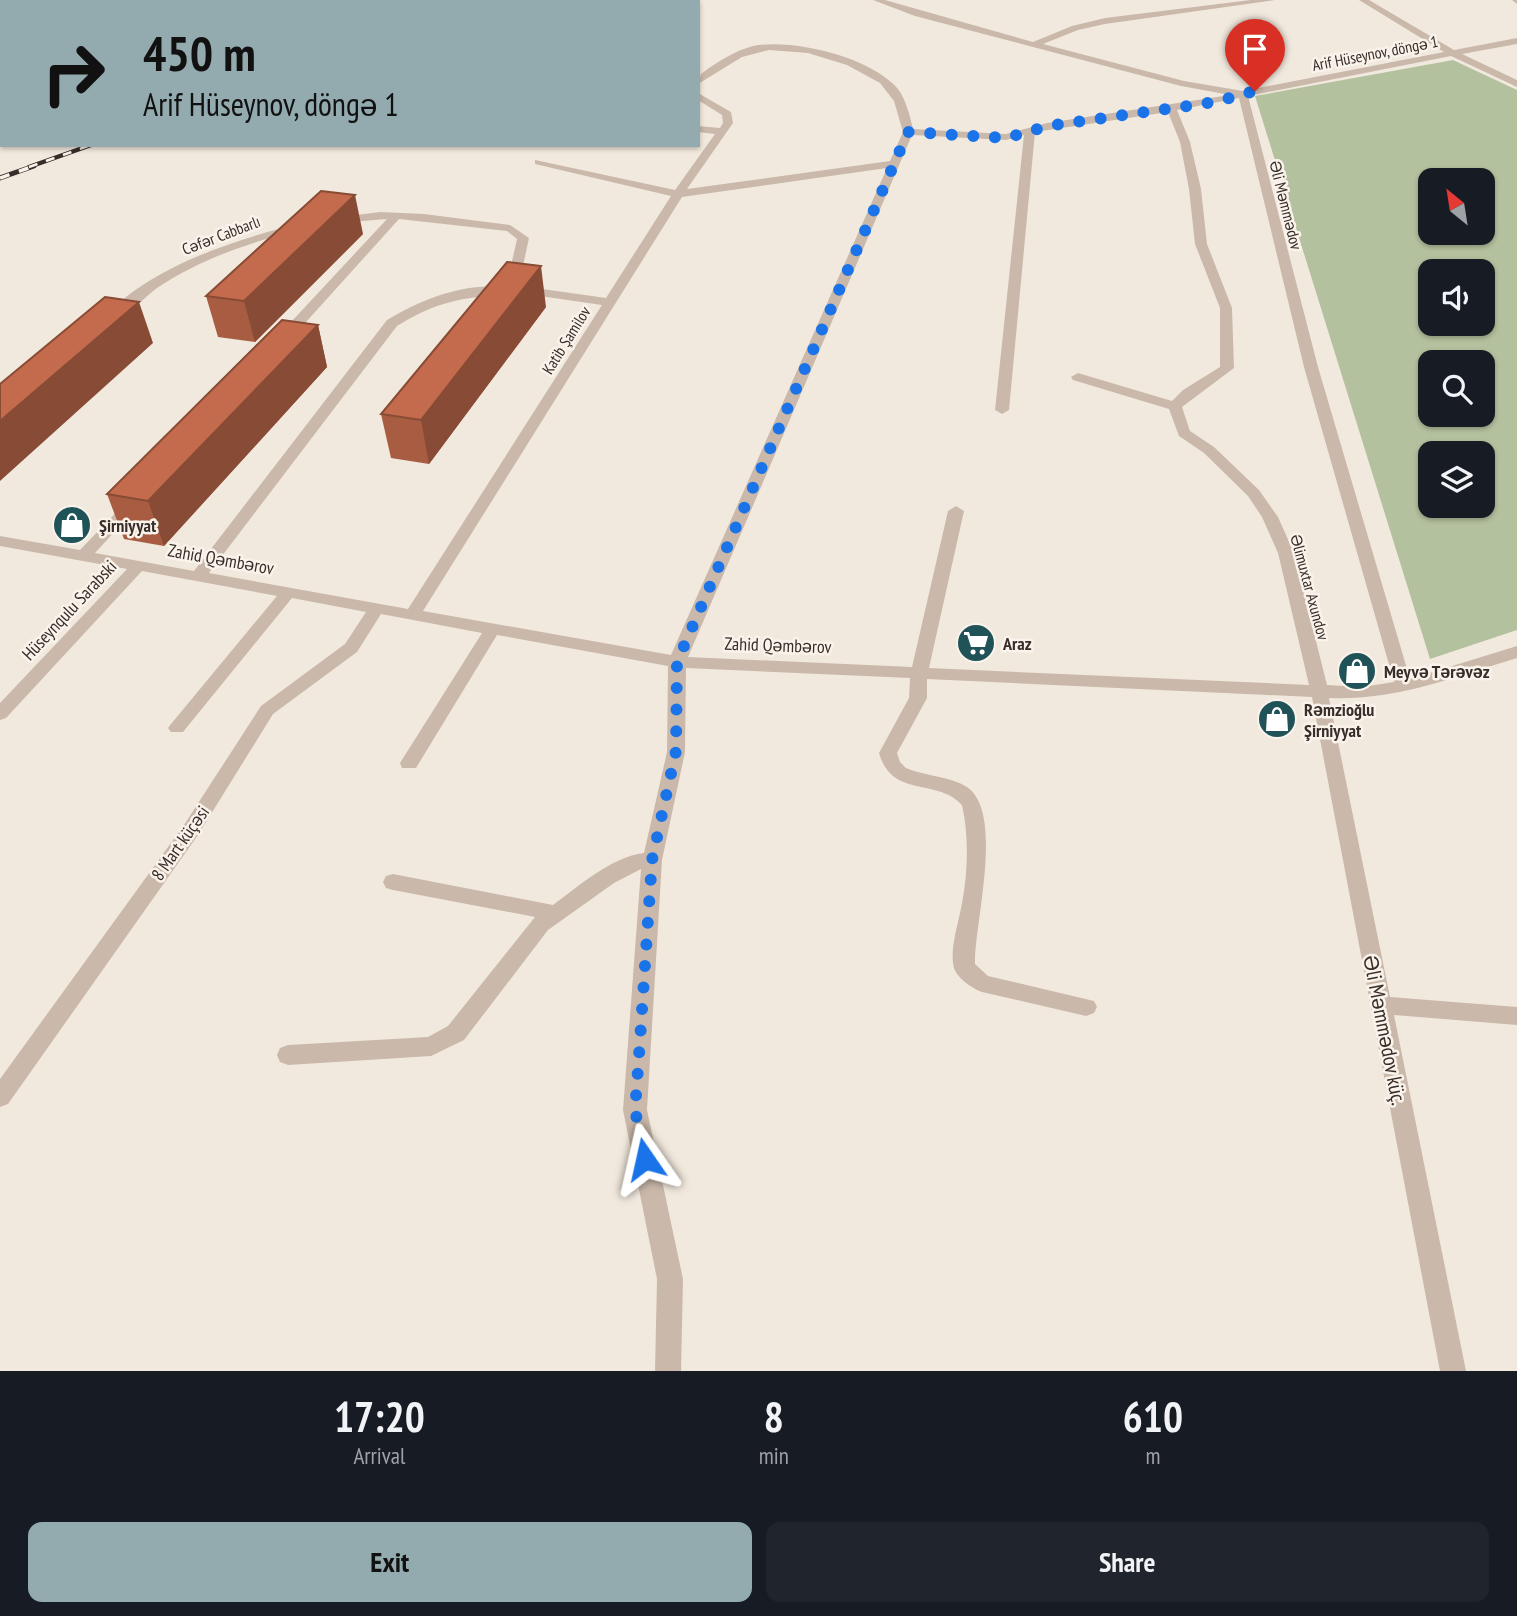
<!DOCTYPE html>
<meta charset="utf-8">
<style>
:root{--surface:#171b24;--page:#20242c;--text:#f1f3f6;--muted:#9ea1a6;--accent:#93abaf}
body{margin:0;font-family:"PT Sans Narrow",sans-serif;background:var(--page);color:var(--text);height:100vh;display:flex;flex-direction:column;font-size:26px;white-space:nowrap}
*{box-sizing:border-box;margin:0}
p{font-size:23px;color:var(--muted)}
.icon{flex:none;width:38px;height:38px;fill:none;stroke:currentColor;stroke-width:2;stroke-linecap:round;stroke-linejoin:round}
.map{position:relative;height:1371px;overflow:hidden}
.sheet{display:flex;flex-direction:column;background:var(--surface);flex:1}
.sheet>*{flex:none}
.hud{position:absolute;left:0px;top:0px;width:700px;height:147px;box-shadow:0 2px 5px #0004;background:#93abaf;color:#111;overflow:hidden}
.needle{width:46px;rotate:330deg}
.fabs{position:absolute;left:1418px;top:168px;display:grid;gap:14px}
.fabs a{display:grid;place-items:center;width:77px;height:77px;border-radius:14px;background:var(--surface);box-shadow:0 2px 5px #0004;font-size:35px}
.pin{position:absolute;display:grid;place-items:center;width:60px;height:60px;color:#fff;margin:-72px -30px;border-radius:50% 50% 50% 0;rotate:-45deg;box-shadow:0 0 7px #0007}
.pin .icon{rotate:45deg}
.me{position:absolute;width:77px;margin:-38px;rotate:349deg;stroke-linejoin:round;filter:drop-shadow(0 0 5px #0008)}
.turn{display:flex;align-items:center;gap:24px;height:147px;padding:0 28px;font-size:32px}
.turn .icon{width:91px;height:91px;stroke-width:2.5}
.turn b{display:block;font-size:49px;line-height:60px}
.eta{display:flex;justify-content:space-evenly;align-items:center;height:119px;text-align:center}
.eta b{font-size:42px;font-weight:700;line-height:49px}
.action{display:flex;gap:14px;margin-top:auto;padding:14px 28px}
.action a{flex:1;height:80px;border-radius:14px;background:var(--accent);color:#111;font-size:28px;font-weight:700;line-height:80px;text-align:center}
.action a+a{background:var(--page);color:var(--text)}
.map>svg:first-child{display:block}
.green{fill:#b4c19e;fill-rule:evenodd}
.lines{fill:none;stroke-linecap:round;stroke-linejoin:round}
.minor{fill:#cab9aa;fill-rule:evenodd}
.secondary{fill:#9e897b;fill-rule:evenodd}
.rail-far1-casing{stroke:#382e29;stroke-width:4.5}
.rail-casing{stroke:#382e29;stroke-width:5}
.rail-far1{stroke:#faf3eb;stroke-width:2.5;stroke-dasharray:9;stroke-linecap:butt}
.rail{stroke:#faf3eb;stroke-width:3.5;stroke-dasharray:10;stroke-linecap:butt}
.wall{fill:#a85c41}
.shaded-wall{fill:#884b35}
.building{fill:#c36b4c;stroke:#884b35;stroke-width:2}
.route{stroke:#1a73e8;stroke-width:12;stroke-dasharray:0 21.6}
.labels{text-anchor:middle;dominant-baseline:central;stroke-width:5;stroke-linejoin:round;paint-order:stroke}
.far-street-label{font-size:16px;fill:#382e29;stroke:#faf3eb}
.poi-label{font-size:18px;font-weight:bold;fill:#382e29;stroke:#faf3eb;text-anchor:start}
.street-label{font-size:18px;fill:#382e29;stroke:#faf3eb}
.near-street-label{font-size:21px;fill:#382e29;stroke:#faf3eb}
</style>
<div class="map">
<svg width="1517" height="1371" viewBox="0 0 1517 1371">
<rect width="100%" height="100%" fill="#f2e9de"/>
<path class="green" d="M 1453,60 L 1517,90 L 1517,630 L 1430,659 L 1255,96 ZM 1430,180 L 1482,180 L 1482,233 L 1430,233 ZM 1482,271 L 1482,324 L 1430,324 L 1430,271 ZM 1430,362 L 1482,362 L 1482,415 L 1430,415 ZM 1430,453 L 1482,453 L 1482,506 L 1430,506 Z"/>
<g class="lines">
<g class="minor">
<path d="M 325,0 L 339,0 L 323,2 Z"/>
<path d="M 873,0 L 885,0 L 1033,42 L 1072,26 L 1105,18 L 1251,0 L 1275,0 L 1105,24 L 1078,30 L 1043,44 L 1184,81 L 1243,91 L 1444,52 L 1359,0 L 1369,0 L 1454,50 L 1517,38 L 1517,44 L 1462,54 L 1517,80 L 1517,87 L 1451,56 L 1248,96 L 1318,367 L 1410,679 L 1517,646 L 1517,658 C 1455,677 1395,701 1329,698 L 1390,997 L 1517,1007 L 1517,1025 L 1394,1015 L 1466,1371 L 1440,1371 L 1312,697 L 927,679 L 927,698 L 897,753 L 900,762 L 906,768 C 925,776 949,776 967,787 C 1005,813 974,924 975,964 L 988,976 L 1094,1001 L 1097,1007 L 1094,1013 L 1086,1016 L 982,992 C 973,989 957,978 954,968 C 949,949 959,922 962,903 C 968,872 969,836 962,805 C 936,777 892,799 879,753 L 909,698 L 910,678 L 686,668 L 685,752 L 662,860 L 647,1110 L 683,1279 L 681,1371 L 655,1371 L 657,1279 L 623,1110 L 641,869 L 614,883 L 548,930 L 464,1040 L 431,1056 L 288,1065 L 280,1062 L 277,1055 L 280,1048 L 288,1045 L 428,1037 L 448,1026 L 535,917 L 393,890 L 386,888 L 383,882 L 386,876 L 393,874 L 553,905 C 579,886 611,857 644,853 L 667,752 L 668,666 L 497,635 L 416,768 L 402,768 L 400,763 L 482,633 L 381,614 L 357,652 L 273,714 L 198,835 L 8,1104 L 0,1107 L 0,1079 L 184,825 L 261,706 L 345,644 L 366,612 L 292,598 L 183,732 L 171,732 L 168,728 L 171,724 L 277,596 L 142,571 L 6,718 L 0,720 L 0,703 L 127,569 L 0,546 L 0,536 L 80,550 L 127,501 L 132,499 L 140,504 L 95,553 L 194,571 L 387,320 C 422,299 467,281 508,288 L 508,294 L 504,295 C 461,297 434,303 397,326 L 209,573 L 408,609 L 602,305 L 519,293 L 511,266 L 517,239 L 507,231 L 399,219 L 288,342 L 278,342 L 278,336 L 387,219 L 337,223 L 331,220 L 333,218 L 380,212 L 424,214 L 510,225 L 529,238 L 523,266 L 528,287 L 606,298 L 671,196 L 535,164 L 535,160 L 675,190 L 715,134 L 698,132 L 698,126 L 720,128 L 723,123 L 722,115 L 698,100 L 698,93 L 731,112 L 733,123 L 687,189 L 890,161 L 903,132 L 894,101 L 880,83 L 847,65 L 808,53 L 769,50 L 742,57 L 698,84 L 701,74 C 717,62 734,51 753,46 C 792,38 872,57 898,89 C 906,100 910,116 913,129 L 1006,134 L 1047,123 L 1230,95 L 1181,86 L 915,16 ZM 1239,98 L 1304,367 L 1394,682 L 1362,687 L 1327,685 L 1294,553 L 1278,517 L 1259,490 L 1214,447 L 1190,431 L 1182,407 L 1234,368 L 1232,308 L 1207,244 L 1201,189 L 1190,142 L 1177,110 ZM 1168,112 L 1180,142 L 1189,189 L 1195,244 L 1220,308 L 1220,367 L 1183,390 L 1172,401 L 1078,373 L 1071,377 L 1073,380 L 1169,409 L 1179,436 L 1204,453 L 1248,496 L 1262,517 L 1278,553 L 1309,685 L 929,668 L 964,511 L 956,506 L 948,511 L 912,667 L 688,657 L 912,135 L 1006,140 L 1024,135 L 995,410 L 1002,414 L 1009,410 L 1035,132 ZM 887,168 L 671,655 L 423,611 L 682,197 Z"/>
<path d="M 1512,0 L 1517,0 L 1517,4 Z"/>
<path d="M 299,224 L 303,225 L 303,229 C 251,242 202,258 157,288 C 145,297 123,321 108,319 L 106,316 C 148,268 238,238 299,224 Z"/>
</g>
<g class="secondary">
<path d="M 109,0 L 125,0 L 108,2 Z"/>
<rect x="0" y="20" width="2" height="6"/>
</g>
<defs>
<g id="rail-far1">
<path d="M 206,2 L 209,0"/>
<path d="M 315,2 L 323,0"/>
<path d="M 631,2 L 642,0"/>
<path d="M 651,2 L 661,0"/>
<path d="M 29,167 L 91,145"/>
</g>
<path id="rail" d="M 0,178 L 34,166"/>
</defs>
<use href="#rail-far1" class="rail-far1-casing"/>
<use href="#rail" class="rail-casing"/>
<use href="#rail-far1" class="rail-far1"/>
<use href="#rail" class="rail"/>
</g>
<g class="wall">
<path d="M 363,234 L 255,342 L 218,337 L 206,296 Z"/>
<path d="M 546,307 L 429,464 L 391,458 L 381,414 Z"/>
<path d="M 318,325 L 327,367 L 164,546 L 124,539 L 107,494 Z"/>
</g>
<g class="shaded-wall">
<path d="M 355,195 L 363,234 L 255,342 L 244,301 Z"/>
<path d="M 541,266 L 546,307 L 429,464 L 421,420 Z"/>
<path d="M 139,302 L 153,343 L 0,481 L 0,421 Z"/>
<path d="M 318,325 L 327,367 L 164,546 L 148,501 Z"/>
</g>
<g class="building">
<path d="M 321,191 L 355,195 L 244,301 L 206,296 Z"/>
<path d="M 507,262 L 541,266 L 421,420 L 381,414 Z"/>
<path d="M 105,297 L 139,302 L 0,421 L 0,384 Z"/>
<path d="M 282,320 L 318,325 L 148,501 L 107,494 Z"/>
</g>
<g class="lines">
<path class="route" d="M 645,1159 L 635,1110 L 639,1055 L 652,860 L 676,751 L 677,662 L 908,132 L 1006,138 L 1048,126 L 1215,102 L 1255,91"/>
</g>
<defs>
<symbol id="shop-disc" viewBox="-11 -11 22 22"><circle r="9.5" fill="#205358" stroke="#faf3eb"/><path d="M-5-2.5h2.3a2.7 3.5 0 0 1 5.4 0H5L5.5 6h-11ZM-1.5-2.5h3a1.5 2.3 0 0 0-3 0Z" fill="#fff"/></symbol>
<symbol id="supermarket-disc" viewBox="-11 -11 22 22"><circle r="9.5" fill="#205358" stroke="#faf3eb"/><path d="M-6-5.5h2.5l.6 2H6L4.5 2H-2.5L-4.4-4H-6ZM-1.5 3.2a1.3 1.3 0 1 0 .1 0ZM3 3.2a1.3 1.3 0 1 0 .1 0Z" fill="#fff"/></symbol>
</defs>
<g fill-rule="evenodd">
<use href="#shop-disc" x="50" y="503" width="44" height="44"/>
<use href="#supermarket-disc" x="954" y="621" width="44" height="44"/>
<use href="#shop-disc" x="1335" y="649" width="44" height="44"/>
<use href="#shop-disc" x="1255" y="697" width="44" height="44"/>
</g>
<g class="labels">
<g class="far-street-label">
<text transform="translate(1375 53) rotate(-11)">Arif Hüseynov, döngə 1</text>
<text transform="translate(1286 205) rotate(76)">Əli Məmmədov</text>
<text transform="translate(221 235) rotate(-21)">Cəfər Cabbarlı</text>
<text transform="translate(566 340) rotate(-58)">Katib Şamilov</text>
<text transform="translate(1310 587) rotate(75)">Əlimuxtar Axundov</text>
</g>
<g class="poi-label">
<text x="99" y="525">Şirniyyat</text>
<text x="1003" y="643">Araz</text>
<text x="1384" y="671">Meyvə Tərəvəz</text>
<text x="1304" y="709">Rəmzioğlu<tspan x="1304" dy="21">Şirniyyat</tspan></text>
</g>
<g class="street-label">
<text transform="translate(221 559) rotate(10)">Zahid Qəmbərov</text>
<text transform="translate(69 610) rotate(-47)">Hüseynqulu Sarabski</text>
<text transform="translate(778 645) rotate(2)">Zahid Qəmbərov</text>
<text transform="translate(180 843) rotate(-55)">8 Mart küçəsi</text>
</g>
<g class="near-street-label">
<text transform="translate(1385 1030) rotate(79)">Əli Məmmədov küç.</text>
</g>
</g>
</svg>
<div class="fabs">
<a><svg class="needle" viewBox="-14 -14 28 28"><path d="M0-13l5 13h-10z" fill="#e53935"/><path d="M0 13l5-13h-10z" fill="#9ea1a6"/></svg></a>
<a><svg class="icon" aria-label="sound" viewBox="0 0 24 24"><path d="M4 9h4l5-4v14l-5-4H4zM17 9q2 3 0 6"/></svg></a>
<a><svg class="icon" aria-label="search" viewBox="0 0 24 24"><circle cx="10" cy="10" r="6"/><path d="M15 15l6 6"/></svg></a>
<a><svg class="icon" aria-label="layers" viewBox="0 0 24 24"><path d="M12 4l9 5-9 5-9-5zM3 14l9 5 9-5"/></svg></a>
</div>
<div class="pin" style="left:1255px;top:91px;background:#d93025"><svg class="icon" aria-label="arrive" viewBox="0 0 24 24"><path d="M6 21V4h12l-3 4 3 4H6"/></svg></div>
<svg class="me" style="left:645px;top:1159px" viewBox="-20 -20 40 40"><path d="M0-17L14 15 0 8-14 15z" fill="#1a73e8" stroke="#fff" stroke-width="4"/></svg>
<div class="hud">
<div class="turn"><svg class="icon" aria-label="right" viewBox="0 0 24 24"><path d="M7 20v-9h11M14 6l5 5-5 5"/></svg><div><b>450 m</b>Arif Hüseynov, döngə 1</div></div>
</div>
</div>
<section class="sheet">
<div class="eta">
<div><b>17:20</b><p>Arrival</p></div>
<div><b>8</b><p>min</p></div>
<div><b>610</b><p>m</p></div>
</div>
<div class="action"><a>Exit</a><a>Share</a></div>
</section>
